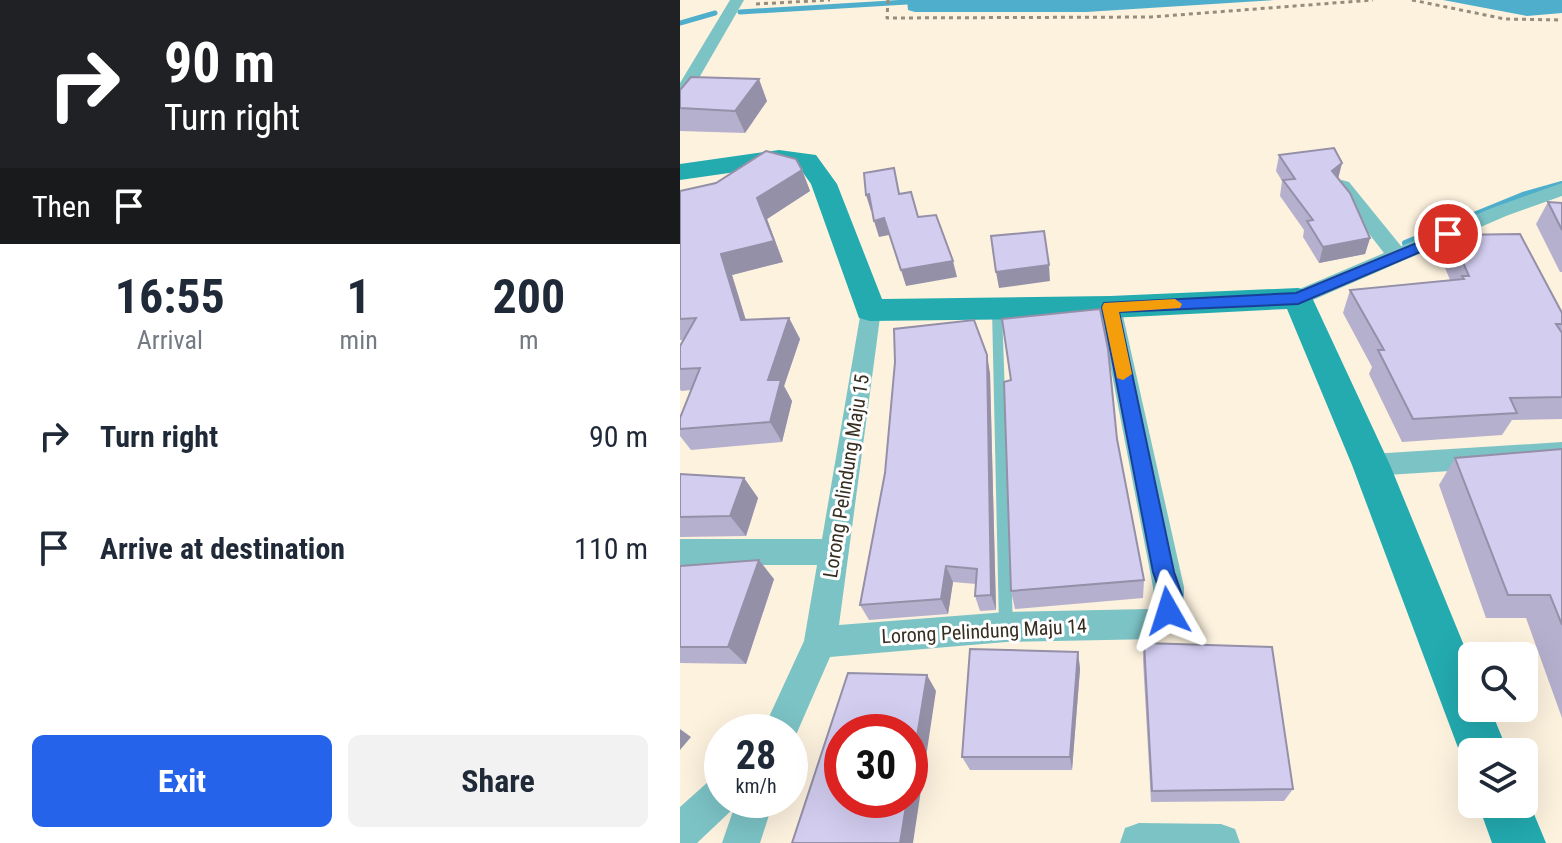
<!DOCTYPE html>
<style>
:root{--surface:#fff;--page:#f2f2f3;--text:#1f2937;--muted:#747a83;--accent:#2563eb}
body{margin:0;font-family:"Roboto Condensed",sans-serif;background:var(--page);color:var(--text);height:100vh;display:flex;flex-direction:column;font-size:30px;white-space:nowrap}
*{box-sizing:border-box;margin:0}
p{font-size:26px;color:var(--muted)}
.icon{flex:none;width:44px;height:44px;fill:none;stroke:currentColor;stroke-width:2;stroke-linecap:round;stroke-linejoin:round}
.map{position:relative;flex:1;overflow:hidden}
.panel{display:flex;flex-direction:column;background:var(--surface);width:680px}
.panel>*{flex:none}
.hud{background:#202124;color:#fff;overflow:hidden}
.controls{position:absolute;left:778px;top:642px;display:grid;gap:16px}
.controls a{display:grid;place-items:center;width:80px;height:80px;border-radius:12px;background:var(--surface);box-shadow:0 8px 32px #0002;font-size:40px}
.speed{position:absolute;left:24px;top:714px;display:flex;gap:16px;font-size:40px;font-weight:700;text-align:center}
.speed>*{display:grid;place-content:center;width:104px;height:104px;border-radius:50%;background:var(--surface);box-shadow:0 8px 32px #0002;line-height:1}
.speed small{font-size:20px;font-weight:400}
.speed .limit{border:12px solid #d22;background:#fff;color:#111}
.pin{position:absolute;display:grid;place-items:center;width:68px;height:68px;color:#fff;margin:-34px;border:4px solid #fff;border-radius:50%;box-shadow:0 2px 8px #0007}
.me{position:absolute;width:88px;margin:-44px;rotate:354deg;stroke-linejoin:round;filter:drop-shadow(0 0 6px #0008)}
.turn{display:flex;align-items:center;gap:28px;height:168px;padding:0 32px;font-size:36px}
.turn .icon{width:104px;height:104px;stroke-width:2.5}
.turn b{display:block;font-size:56px;line-height:68px}
.then{display:flex;align-items:center;height:76px;padding:0 32px;background:#0003;gap:16px;font-size:30px}
.eta{display:flex;justify-content:space-evenly;align-items:center;height:136px;text-align:center}
.eta b{font-size:48px;font-weight:700;line-height:56px}
.cta{display:flex;gap:16px;margin-top:auto;padding:16px 32px}
.cta a{flex:1;height:92px;border-radius:12px;background:var(--accent);color:#fff;font-size:32px;font-weight:700;line-height:92px;text-align:center}
.cta a+a{background:var(--page);color:var(--text)}
ul{padding:0;list-style:none}
li{display:flex;align-items:center;gap:24px;height:112px;padding:0 32px}
li div{flex:1}
li b{display:block;font-size:30px}
li em{font-style:normal}
main{display:flex;flex:1;min-height:0}
.map>svg:first-child{display:block}
.water{fill:#4eaecb}
.lines{fill:none;stroke-linecap:round;stroke-linejoin:round}
.stream-far1{stroke:#4eaecb;stroke-width:5}
.stream{stroke:#4eaecb;stroke-width:6}
.path{stroke:#958c7c;stroke-width:3;stroke-dasharray:4 4;stroke-linecap:butt}
.lane{fill:#7cc3c6;fill-rule:evenodd}
.street{fill:#7cc3c6;fill-rule:evenodd}
.secondary{fill:#23abb0;fill-rule:evenodd}
.wall{fill:#b5b0ce}
.shaded-wall{fill:#9490a8}
.building{fill:#d3cdf0;stroke:#9490a8;stroke-width:2}
.route{fill:#2563eb;stroke:#184099;stroke-width:2}
.slow{fill:#f59e0b}
.labels{text-anchor:middle;dominant-baseline:central;stroke-width:6;stroke-linejoin:round;paint-order:stroke}
.street-label{font-size:20px;fill:#352e21;stroke:#fff}
</style>
<main>
<section class="panel">
<div class="hud">
<div class="turn"><svg class="icon" aria-label="right" viewBox="0 0 24 24"><path d="M7 20v-9h11M14 6l5 5-5 5"/></svg><div><b>90 m</b>Turn right</div></div>
<div class="then">Then<svg class="icon" aria-label="arrive" viewBox="0 0 24 24"><path d="M6 21V4h12l-3 4 3 4H6"/></svg></div>
</div>
<div class="eta">
<div><b>16:55</b><p>Arrival</p></div>
<div><b>1</b><p>min</p></div>
<div><b>200</b><p>m</p></div>
</div>
<ul>
<li><svg class="icon" aria-label="right" viewBox="0 0 24 24"><path d="M7 20v-9h11M14 6l5 5-5 5"/></svg><div><b>Turn right</b></div><em>90 m</em></li>
<li><svg class="icon" aria-label="arrive" viewBox="0 0 24 24"><path d="M6 21V4h12l-3 4 3 4H6"/></svg><div><b>Arrive at destination</b></div><em>110 m</em></li>
</ul>
<div class="cta"><a>Exit</a><a>Share</a></div>
</section>
<div class="map">
<svg width="882" height="843" viewBox="0 0 882 843">
<rect width="100%" height="100%" fill="#fdf2de"/>
<g class="water">
<path d="M 227,0 L 594,0 L 406,12 L 235,12 L 228,10 Z"/>
<path d="M 763,0 L 882,0 L 882,13 L 847,16 Z"/>
</g>
<g class="lines">
<g class="stream-far1">
<path d="M 60,12 L 227,2"/>
<path d="M 0,23 L 35,13"/>
</g>
<path class="stream" d="M 725,243 L 843,195 L 882,184"/>
<g class="path">
<path d="M 208,0 L 207,18 L 471,17 L 693,0"/>
<path d="M 732,0 L 825,19 L 882,20"/>
<path d="M 76,4 L 150,0"/>
</g>
<path class="lane" d="M 317,305 L 322,309 L 333,626 L 331,631 L 326,633 L 321,631 L 319,626 L 312,309 Z"/>
<g class="street">
<path d="M 50,0 L 64,0 L 8,97 L 0,102 L 0,83 Z"/>
<path d="M 662,180 L 669,182 L 721,246 L 812,208 L 882,183 L 882,196 L 826,216 L 626,303 L 610,303 L 607,298 L 610,293 L 704,253 L 652,186 Z"/>
<path d="M 430,299 L 438,302 L 441,307 L 504,587 L 504,605 L 488,635 L 477,639 L 326,642 L 150,657 L 112,744 L 110,745 L 110,732 L 82,732 L 124,641 L 137,565 L 0,565 L 0,539 L 142,539 L 182,305 L 198,305 L 201,310 L 159,625 L 326,612 L 469,609 L 474,599 L 473,587 L 419,307 L 422,302 Z"/>
<path d="M 882,442 L 882,464 L 691,476 L 681,473 L 677,465 L 681,457 L 691,454 Z"/>
<path d="M 42,776 L 42,800 L 94,800 L 80,843 L 42,843 L 54,808 L 17,843 L 0,843 L 0,807 L 29,781 Z"/>
<path d="M 459,823 L 541,824 L 555,829 L 560,843 L 440,843 L 445,828 Z"/>
</g>
<g class="secondary">
<path d="M 99,150 L 136,155 L 157,184 L 202,299 L 430,296 L 618,288 L 629,291 L 710,465 L 792,665 L 792,708 L 810,708 L 828,752 L 792,752 L 792,772 L 786,769 L 672,465 L 607,309 L 430,318 L 190,321 L 179,318 L 131,184 L 119,167 L 99,166 L 0,180 L 0,164 Z"/>
<path d="M 844,790 L 866,843 L 812,843 L 798,804 L 844,804 Z"/>
</g>
</g>
<g class="wall">
<path d="M 0,90 L 87,101 L 65,133 L 0,131 Z"/>
<path d="M 599,155 L 662,163 L 658,178 L 690,238 L 685,254 L 639,263 L 623,237 L 624,230 L 600,196 L 602,181 L 596,171 Z"/>
<path d="M 122,170 L 130,191 L 87,219 L 103,262 L 52,275 L 66,320 L 109,318 L 120,339 L 104,386 L 112,401 L 102,442 L 11,450 L 0,436 L 0,418 L 11,390 L 1,391 L 0,389 L 0,346 L 3,340 L 0,340 L 0,191 Z"/>
<path d="M 868,202 L 882,203 L 882,272 L 880,272 L 856,224 Z"/>
<path d="M 771,235 L 882,313 L 882,419 L 832,420 L 822,435 L 722,442 L 689,374 L 692,367 L 663,313 L 670,290 L 770,280 L 761,258 Z"/>
<path d="M 310,373 L 316,610 L 300,611 L 295,596 L 296,584 L 273,582 L 268,614 L 189,620 L 180,605 Z"/>
<path d="M 437,439 L 464,580 L 463,598 L 335,609 L 331,591 Z"/>
<path d="M 882,449 L 882,718 L 846,618 L 806,618 L 759,485 L 775,458 Z"/>
<path d="M 0,474 L 64,478 L 78,498 L 66,536 L 0,537 Z"/>
<path d="M 0,566 L 94,579 L 66,664 L 0,663 Z"/>
<path d="M 464,643 L 613,789 L 604,801 L 471,802 L 463,660 Z"/>
<path d="M 398,652 L 400,669 L 392,770 L 290,770 L 282,757 Z"/>
</g>
<g class="shaded-wall">
<path d="M 79,79 L 87,101 L 65,133 L 55,111 Z"/>
<path d="M 662,163 L 658,179 L 652,171 Z"/>
<path d="M 122,170 L 130,191 L 87,219 L 103,262 L 52,275 L 72,341 L 61,320 L 41,254 L 77,198 Z"/>
<path d="M 189,194 L 194,211 L 191,211 L 186,195 Z"/>
<path d="M 204,218 L 209,235 L 199,237 L 194,221 Z"/>
<path d="M 690,238 L 685,254 L 639,263 L 643,247 Z"/>
<path d="M 273,261 L 277,277 L 226,286 L 221,270 Z"/>
<path d="M 369,265 L 370,281 L 319,288 L 316,272 Z"/>
<path d="M 109,318 L 120,339 L 104,386 L 112,401 L 102,442 L 90,422 L 88,380 Z"/>
<path d="M 307,355 L 310,373 L 316,610 L 311,595 Z"/>
<path d="M 64,478 L 78,498 L 66,536 L 50,516 Z"/>
<path d="M 79,560 L 94,579 L 66,664 L 48,647 Z"/>
<path d="M 266,566 L 273,582 L 268,614 L 261,599 Z"/>
<path d="M 398,652 L 400,669 L 392,770 L 390,757 Z"/>
<path d="M 247,675 L 256,691 L 233,843 L 220,843 L 227,800 L 230,800 L 230,779 Z"/>
<path d="M 0,729 L 11,737 L 0,750 Z"/>
</g>
<g class="building">
<path d="M 11,77 L 79,79 L 55,111 L 0,108 L 0,90 Z"/>
<path d="M 654,148 L 662,163 L 652,171 L 670,193 L 690,238 L 643,247 L 627,221 L 633,220 L 603,180 L 615,179 L 599,155 Z"/>
<path d="M 86,151 L 116,159 L 122,170 L 77,198 L 94,241 L 41,254 L 61,320 L 109,318 L 88,380 L 101,380 L 90,422 L 0,429 L 0,418 L 20,368 L 0,369 L 0,346 L 16,318 L 0,319 L 0,191 L 36,183 Z"/>
<path d="M 214,168 L 219,194 L 231,192 L 238,217 L 256,215 L 273,261 L 221,270 L 204,218 L 194,221 L 189,194 L 186,195 L 184,173 Z"/>
<path d="M 868,202 L 882,203 L 882,230 Z"/>
<path d="M 364,231 L 369,265 L 316,272 L 311,236 Z"/>
<path d="M 840,234 L 882,313 L 882,324 L 876,324 L 882,333 L 882,397 L 830,398 L 837,413 L 733,419 L 698,350 L 704,350 L 670,290 L 784,279 L 782,276 L 789,276 L 771,235 Z"/>
<path d="M 420,309 L 428,349 L 437,439 L 464,580 L 331,591 L 324,382 L 331,380 L 322,319 Z"/>
<path d="M 294,320 L 307,355 L 311,595 L 295,596 L 297,569 L 266,566 L 261,599 L 180,605 L 205,473 L 215,362 L 214,329 Z"/>
<path d="M 882,449 L 882,625 L 870,595 L 828,595 L 775,458 Z"/>
<path d="M 0,474 L 64,478 L 50,516 L 0,517 Z"/>
<path d="M 79,560 L 48,647 L 0,647 L 0,566 Z"/>
<path d="M 464,643 L 592,647 L 613,789 L 472,791 Z"/>
<path d="M 290,649 L 398,652 L 390,757 L 282,757 Z"/>
<path d="M 168,673 L 247,675 L 230,779 L 230,732 L 162,732 L 162,800 L 227,800 L 220,843 L 112,843 Z"/>
</g>
<path class="route" d="M 768,230 L 773,231 L 773,238 L 618,304 L 439,312 L 494,572 L 502,595 L 496,619 L 488,622 L 480,619 L 477,611 L 481,595 L 473,572 L 422,307 L 424,303 L 616,293 Z"/>
<path class="slow" d="M 495,299 L 502,304 L 500,308 L 439,312 L 452,374 L 443,380 L 437,378 L 422,307 L 424,303 Z"/>
<g class="labels">
<g class="street-label">
<text transform="translate(166 476) rotate(-81)">Lorong Pelindung Maju 15</text>
<text transform="translate(304 631) rotate(-3)">Lorong Pelindung Maju 14</text>
</g>
</g>
</svg>
<div class="controls">
<a><svg class="icon" aria-label="search" viewBox="0 0 24 24"><circle cx="10" cy="10" r="6"/><path d="M15 15l6 6"/></svg></a>
<a><svg class="icon" aria-label="layers" viewBox="0 0 24 24"><path d="M12 4l9 5-9 5-9-5zM3 14l9 5 9-5"/></svg></a>
</div>
<div class="speed"><div>28<small>km/h</small></div><div class="limit">30</div></div>
<div class="pin" style="left:768px;top:234px;background:#d93025"><svg class="icon" aria-label="arrive" viewBox="0 0 24 24"><path d="M6 21V4h12l-3 4 3 4H6"/></svg></div>
<svg class="me" style="left:488px;top:611px" viewBox="-20 -20 40 40"><path d="M0-17L14 15 0 8-14 15z" fill="#2563eb" stroke="#fff" stroke-width="4"/></svg>
</div>
</main>
